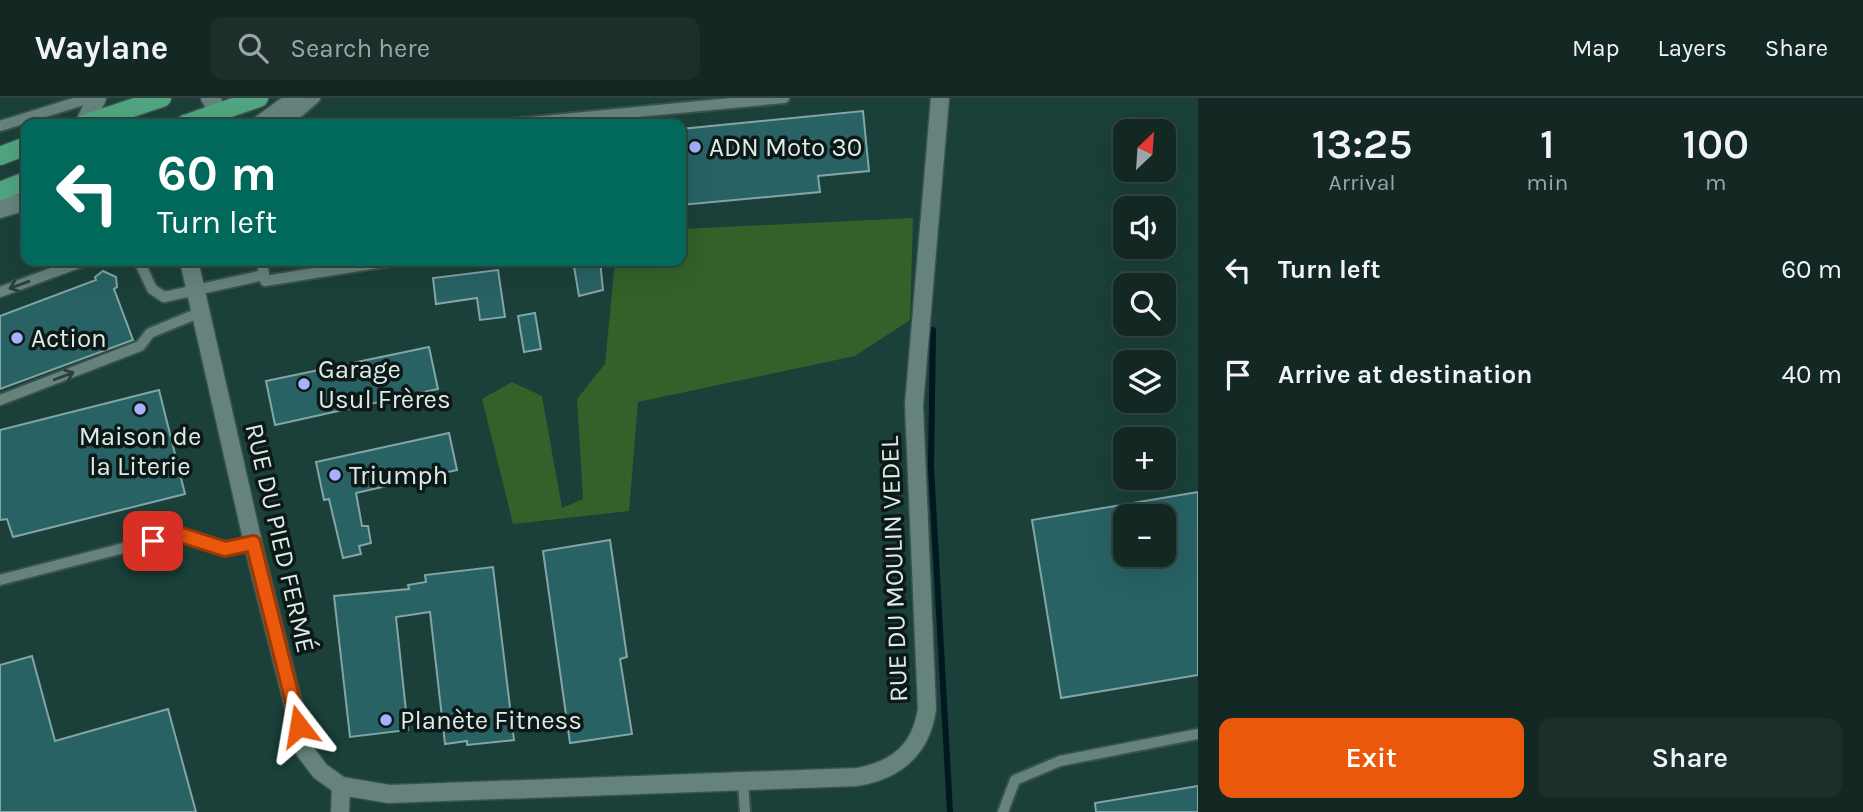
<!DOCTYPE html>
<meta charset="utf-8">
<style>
:root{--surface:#132723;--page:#1c2f2b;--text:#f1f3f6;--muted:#9da5a6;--line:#324441;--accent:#ea580c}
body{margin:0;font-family:Karla,sans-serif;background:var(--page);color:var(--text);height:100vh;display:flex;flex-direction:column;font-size:26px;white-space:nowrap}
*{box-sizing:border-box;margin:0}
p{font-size:23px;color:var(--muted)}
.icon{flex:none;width:38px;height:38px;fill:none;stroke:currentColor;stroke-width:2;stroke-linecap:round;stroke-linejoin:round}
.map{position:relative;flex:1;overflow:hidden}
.side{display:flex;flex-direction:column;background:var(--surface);width:665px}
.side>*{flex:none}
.top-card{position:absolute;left:21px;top:21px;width:665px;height:147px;border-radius:14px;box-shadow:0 7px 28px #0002,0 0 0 2px var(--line);background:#00695c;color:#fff;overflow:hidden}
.needle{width:46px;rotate:25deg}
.tools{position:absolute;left:1113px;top:21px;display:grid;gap:14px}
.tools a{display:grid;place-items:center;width:63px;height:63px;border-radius:14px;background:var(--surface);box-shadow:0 7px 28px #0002,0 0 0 2px var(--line);font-size:35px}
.pin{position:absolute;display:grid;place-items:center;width:60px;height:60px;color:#fff;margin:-30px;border-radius:14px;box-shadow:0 4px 10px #0006}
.me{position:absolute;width:77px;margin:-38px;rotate:346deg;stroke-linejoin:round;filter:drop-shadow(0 0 5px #0008)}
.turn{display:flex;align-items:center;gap:24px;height:147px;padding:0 21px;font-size:32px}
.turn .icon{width:91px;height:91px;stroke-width:2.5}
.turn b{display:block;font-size:49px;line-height:60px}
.eta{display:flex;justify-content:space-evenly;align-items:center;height:119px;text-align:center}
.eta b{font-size:42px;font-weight:600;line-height:49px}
.primary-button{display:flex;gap:14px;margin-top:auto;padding:14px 21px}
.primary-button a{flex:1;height:80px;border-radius:14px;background:var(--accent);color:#fff;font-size:28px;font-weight:600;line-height:80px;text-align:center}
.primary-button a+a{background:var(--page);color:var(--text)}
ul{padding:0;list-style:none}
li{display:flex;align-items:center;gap:21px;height:105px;padding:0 21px}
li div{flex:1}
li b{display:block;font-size:26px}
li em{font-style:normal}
header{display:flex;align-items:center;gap:42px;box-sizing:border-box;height:98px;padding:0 35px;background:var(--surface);border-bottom:2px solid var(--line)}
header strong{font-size:33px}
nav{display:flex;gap:38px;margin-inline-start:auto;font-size:24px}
.search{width:490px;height:63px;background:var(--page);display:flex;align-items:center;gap:18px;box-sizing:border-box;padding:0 24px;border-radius:14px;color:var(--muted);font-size:26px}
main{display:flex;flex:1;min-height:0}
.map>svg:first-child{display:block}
.built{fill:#1a4039;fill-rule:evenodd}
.forest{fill:#326129}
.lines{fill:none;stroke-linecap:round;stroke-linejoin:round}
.stream{stroke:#001820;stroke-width:6}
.building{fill:#286265;stroke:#84a4a5;stroke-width:2;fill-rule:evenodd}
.service-casing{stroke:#3a524d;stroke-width:14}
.minor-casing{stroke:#3a524d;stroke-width:21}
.tertiary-casing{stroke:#3a524d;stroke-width:21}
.primary-casing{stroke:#3a524d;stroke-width:21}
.service{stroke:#65837c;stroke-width:10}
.minor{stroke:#65837c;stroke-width:18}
.tertiary{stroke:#65837c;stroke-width:18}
.primary{stroke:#51a581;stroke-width:18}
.oneway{stroke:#2c3e3a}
.route-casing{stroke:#983908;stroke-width:18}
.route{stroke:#ea580c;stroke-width:12}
.poi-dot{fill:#a5b1fc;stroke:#0e1917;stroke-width:2.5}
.labels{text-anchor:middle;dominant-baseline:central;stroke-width:7;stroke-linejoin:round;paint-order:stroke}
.poi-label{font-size:26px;fill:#dbebe7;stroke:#0e1917;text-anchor:start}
.street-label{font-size:26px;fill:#dbebe7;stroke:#0e1917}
</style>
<header>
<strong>Waylane</strong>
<div class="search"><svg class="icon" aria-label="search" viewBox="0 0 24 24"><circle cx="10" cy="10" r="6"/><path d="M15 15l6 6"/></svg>Search here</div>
<nav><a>Map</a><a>Layers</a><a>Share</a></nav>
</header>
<main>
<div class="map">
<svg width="1198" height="714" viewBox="0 0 1198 714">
<rect width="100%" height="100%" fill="#19342f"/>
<path class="built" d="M 0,0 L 1198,0 L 1198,714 L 0,714 ZM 26,26 L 681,26 L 681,163 L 26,163 ZM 1125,33 L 1164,33 L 1164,72 L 1125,72 ZM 1125,110 L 1164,110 L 1164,149 L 1125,149 ZM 1125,187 L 1164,187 L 1164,226 L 1125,226 ZM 1125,264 L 1164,264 L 1164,303 L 1125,303 ZM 1125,341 L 1164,341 L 1164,380 L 1125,380 ZM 1125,418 L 1164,418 L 1164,457 L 1125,457 Z"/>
<path class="forest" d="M 913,120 L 910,222 L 855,258 L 638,304 L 629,413 L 513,426 L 482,301 L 512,284 L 542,298 L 562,410 L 583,401 L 577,301 L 605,266 L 615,163 L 681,163 L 681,131 Z"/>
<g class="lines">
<path class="stream" d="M 933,232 L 931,369 L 950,714"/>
</g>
<g class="building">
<path d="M 863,13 L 869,73 L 818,78 L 820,94 L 681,107 L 681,31 Z"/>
<path d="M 573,163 L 600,163 L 603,192 L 579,198 Z"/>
<path d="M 498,172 L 505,219 L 480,222 L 477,200 L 436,206 L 433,180 Z"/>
<path d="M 103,173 L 116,179 L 117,189 L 114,191 L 133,242 L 0,291 L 0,218 L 96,182 L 95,179 Z"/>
<path d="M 535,215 L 541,251 L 524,254 L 518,218 Z"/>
<path d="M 429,249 L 438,291 L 275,327 L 266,283 Z"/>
<path d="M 159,292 L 185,396 L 13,439 L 7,421 L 0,422 L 0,332 Z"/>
<path d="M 449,335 L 457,372 L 356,395 L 362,428 L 368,428 L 371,445 L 359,448 L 361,456 L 343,460 L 329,401 L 324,402 L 316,364 Z"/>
<path d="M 1198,394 L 1198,577 L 1061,600 L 1032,422 ZM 1125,418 L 1164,418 L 1164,457 L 1125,457 Z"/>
<path d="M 610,442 L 627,559 L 620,561 L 632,636 L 570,645 L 543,453 Z"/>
<path d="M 493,469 L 514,642 L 467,647 L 467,643 L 445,646 L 430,514 L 396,519 L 408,632 L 350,639 L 334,498 L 409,491 L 408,487 L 426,484 L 425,477 Z"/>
<path d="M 32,558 L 55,643 L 168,611 L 196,714 L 0,714 L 0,567 Z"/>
<path d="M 1198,688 L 1198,714 L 1096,714 L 1095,705 Z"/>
</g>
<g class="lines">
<defs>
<g id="service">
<path d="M 285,26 L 315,0"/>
<path d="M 511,26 L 784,0"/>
<path d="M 0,28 L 90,0"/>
<path d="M 139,163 L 152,191 L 164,199 L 264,177 L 262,163"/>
<path d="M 264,177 L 265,183 L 390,163"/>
<path d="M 0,194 L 84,163"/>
<path d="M 0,302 L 140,248 L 150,235 L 201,214"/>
<path d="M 0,482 L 178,436 L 225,451 L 253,445"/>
<path d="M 743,684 L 745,714"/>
<path d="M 1003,714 L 1015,682 L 1060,663 L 1198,636"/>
</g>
<g id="minor">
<path d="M 210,0 L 219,14 L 221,26"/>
<path d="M 84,26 L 97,0"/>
<path d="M 261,26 L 297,0"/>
<path d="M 189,163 L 255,454 L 305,653 L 320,673 L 341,688 L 340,714"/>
<path d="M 341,688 L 389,696 L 857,679 C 897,672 921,652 927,611 L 914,307 L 940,0"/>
</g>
<path id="tertiary" d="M 0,111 L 26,103"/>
<g id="primary">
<path d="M 84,26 L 162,0"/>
<path d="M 185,26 L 259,0"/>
<path d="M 0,58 L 26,48"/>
<path d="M 0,93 L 26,83"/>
</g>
</defs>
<use href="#service" class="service-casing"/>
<use href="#minor" class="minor-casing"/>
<use href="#tertiary" class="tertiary-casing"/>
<use href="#primary" class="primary-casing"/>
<use href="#service" class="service"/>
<use href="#minor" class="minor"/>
<use href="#tertiary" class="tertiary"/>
<use href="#primary" class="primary"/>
</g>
<defs><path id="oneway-shaft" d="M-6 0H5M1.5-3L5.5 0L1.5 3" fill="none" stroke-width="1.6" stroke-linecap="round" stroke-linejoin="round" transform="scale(1.75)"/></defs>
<g class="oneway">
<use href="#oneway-shaft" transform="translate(19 187) rotate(160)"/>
<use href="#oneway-shaft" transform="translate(64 278) rotate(-21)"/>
</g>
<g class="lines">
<defs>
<path id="route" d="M 153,443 L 178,436 L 225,451 L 253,445 L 299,628"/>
</defs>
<use href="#route" class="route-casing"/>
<use href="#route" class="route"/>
</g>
<g class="poi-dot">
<circle cx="695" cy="49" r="7"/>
<circle cx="17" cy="240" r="7"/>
<circle cx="304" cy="286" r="7"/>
<circle cx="140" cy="311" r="7"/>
<circle cx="335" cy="377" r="7"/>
<circle cx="386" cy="622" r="7"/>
</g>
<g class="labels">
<g class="poi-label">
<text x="709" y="49">ADN Moto 30</text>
<text x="31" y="240">Action</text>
<text x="318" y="271">Garage<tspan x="318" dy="30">Usul Frères</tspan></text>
<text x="140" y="338" text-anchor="middle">Maison de<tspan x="140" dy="30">la Literie</tspan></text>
<text x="349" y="377">Triumph</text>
<text x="400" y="622">Planète Fitness</text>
</g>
<g class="street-label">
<text transform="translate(280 440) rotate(77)">RUE DU PIED FERMÉ</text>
<text transform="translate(894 471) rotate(-92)">RUE DU MOULIN VEDEL</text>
</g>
</g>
</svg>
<div class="tools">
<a><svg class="needle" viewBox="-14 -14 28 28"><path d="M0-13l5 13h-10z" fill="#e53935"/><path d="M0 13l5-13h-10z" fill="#9da5a6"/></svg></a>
<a><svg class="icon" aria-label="sound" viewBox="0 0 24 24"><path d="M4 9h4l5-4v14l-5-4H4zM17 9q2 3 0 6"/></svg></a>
<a><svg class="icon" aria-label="search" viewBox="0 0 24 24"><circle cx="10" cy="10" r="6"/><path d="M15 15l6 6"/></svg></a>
<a><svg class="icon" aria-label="layers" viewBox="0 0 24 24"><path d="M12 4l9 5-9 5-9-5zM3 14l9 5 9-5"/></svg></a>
<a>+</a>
<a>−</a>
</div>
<div class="pin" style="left:153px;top:443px;background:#d93025"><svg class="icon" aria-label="arrive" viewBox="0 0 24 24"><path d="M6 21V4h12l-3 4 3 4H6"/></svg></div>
<svg class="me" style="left:299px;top:628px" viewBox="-20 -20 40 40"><path d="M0-17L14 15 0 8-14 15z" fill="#ea580c" stroke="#fff" stroke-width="4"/></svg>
<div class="top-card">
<div class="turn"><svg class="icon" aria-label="left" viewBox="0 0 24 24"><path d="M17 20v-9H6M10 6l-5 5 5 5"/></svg><div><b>60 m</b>Turn left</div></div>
</div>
</div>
<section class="side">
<div class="eta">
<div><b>13:25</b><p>Arrival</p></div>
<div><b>1</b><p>min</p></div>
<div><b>100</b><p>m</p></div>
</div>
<ul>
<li><svg class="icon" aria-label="left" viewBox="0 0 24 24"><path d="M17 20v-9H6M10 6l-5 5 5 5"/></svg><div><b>Turn left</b></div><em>60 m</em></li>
<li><svg class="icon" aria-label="arrive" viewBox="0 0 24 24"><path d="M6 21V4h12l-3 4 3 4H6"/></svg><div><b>Arrive at destination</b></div><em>40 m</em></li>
</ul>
<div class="primary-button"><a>Exit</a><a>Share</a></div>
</section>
</main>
